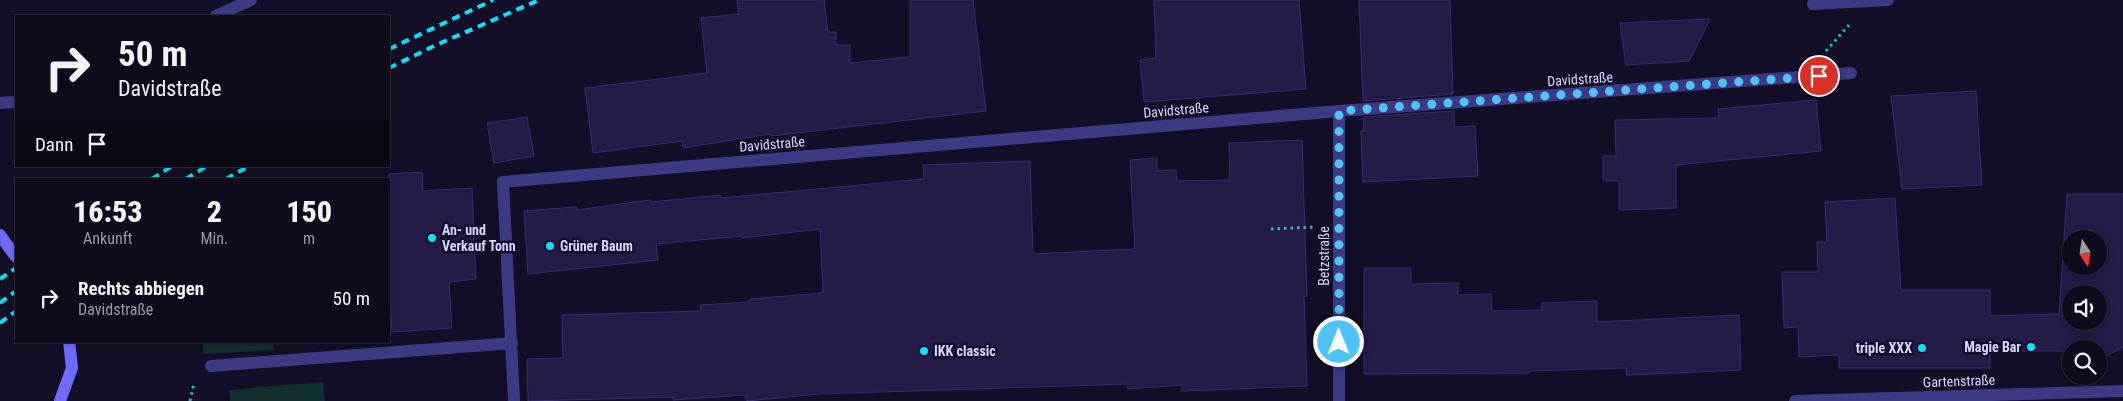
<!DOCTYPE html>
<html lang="de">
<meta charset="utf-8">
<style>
:root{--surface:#0e0b1c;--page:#1c1929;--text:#f1f3f6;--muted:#9b9ba3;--line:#2e2b3b}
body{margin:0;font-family:"Roboto Condensed",sans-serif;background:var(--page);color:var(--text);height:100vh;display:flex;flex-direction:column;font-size:19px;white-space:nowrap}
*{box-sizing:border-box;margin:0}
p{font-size:16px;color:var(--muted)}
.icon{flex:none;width:28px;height:28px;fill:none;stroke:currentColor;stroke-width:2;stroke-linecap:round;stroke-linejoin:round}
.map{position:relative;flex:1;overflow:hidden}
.side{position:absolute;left:15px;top:178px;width:375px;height:165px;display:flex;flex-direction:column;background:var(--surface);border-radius:0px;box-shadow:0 2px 8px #0003,0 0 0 1px var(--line)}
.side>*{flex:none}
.guide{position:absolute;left:15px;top:15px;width:375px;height:152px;border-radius:0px;box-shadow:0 2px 8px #0003,0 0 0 1px var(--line);background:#0e0b1c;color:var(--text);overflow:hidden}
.needle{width:32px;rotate:168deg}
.tools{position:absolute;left:2062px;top:230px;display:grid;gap:10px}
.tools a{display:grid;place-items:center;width:45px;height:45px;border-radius:50%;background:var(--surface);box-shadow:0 2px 8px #0003,0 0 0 1px var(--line);font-size:25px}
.pin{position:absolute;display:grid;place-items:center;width:42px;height:42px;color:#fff;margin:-21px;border:2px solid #fff;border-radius:50%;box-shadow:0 1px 5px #0007}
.me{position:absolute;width:55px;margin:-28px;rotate:0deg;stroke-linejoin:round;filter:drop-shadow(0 0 4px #0008)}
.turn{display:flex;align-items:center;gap:18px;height:105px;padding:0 20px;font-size:22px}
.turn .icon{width:65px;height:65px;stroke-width:2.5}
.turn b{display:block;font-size:35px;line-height:42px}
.then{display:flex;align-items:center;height:48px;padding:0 20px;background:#0003;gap:10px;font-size:19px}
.eta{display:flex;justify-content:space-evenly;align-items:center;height:85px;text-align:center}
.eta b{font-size:30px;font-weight:800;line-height:35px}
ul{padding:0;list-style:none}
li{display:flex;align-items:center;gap:15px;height:70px;padding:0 20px}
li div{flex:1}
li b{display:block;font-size:19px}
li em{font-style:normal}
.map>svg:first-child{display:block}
.green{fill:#12302f}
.building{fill:#241b47;stroke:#3b2d73;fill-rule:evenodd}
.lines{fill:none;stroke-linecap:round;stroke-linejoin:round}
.path{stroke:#2fb8b0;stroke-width:3;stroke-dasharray:2.5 4;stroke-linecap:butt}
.service{stroke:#3d3a85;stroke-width:12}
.minor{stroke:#3d3a85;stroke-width:12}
.secondary{stroke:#6f6bff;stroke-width:12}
.rail{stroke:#00e5ff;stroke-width:4;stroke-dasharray:8 6;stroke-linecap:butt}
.route{stroke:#4fc3f7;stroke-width:9;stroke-dasharray:0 16.2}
.poi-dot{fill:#00e5ff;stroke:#130f26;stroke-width:2}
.labels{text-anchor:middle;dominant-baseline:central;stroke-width:5;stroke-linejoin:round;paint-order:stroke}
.street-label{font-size:14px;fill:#d9d4ff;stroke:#130f26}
.poi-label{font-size:14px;font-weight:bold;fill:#d9d4ff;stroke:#130f26;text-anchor:start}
</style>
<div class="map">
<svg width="2123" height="401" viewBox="0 0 2123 401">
<rect width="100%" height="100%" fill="#130f26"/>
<g class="green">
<path d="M 202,341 L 274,341 L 274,350 L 203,354 Z"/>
<path d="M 323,382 L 325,401 L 230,401 L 229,390 Z"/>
</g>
<g class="building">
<path d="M 737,0 L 824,0 L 828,32 L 836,32 L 836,45 L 850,45 L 850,63 L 910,57 L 910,0 L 973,0 L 986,111 L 771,136 L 770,134 L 683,148 L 682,141 L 593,153 L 585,88 L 707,73 L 701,18 L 739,14 Z"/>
<path d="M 1154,0 L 1299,0 L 1306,89 L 1144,102 L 1140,60 L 1156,58 Z"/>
<path d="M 1359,0 L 1450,0 L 1453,94 L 1363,101 Z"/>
<path d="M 1710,19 L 1689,61 L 1626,65 L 1620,23 Z"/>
<path d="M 1976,91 L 1982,185 L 1902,189 L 1891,96 Z"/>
<path d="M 1816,100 L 1821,151 L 1676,165 L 1676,208 L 1619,210 L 1619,181 L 1603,180 L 1603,156 L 1616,156 L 1615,120 L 1719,118 L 1718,109 Z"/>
<path d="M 1454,111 L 1454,127 L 1475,126 L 1478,176 L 1363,182 L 1361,131 L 1364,131 L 1363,117 Z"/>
<path d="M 527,117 L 534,156 L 494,163 L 487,123 Z"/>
<path d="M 1302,140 L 1307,296 L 1304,297 L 1307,386 L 1182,391 L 1182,385 L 1127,389 L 1127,384 L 819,394 L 747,401 L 745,395 L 673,400 L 673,397 L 528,401 L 527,359 L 563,358 L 562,315 L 701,311 L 700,305 L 750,302 L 750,299 L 823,293 L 820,229 L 742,238 L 742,236 L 656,244 L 658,260 L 528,274 L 524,211 L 577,207 L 577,210 L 650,200 L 651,202 L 720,195 L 721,198 L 924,179 L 923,165 L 1030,161 L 1033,254 L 1135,249 L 1130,160 L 1157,158 L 1157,171 L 1176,170 L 1177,181 L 1230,180 L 1229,143 Z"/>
<path d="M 422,172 L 423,191 L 472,188 L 476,279 L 449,282 L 452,328 L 392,332 L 389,285 L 389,174 Z"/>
<path d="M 2067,194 L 2123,194 L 2123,347 L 2108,355 L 2099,354 L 2099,349 L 2071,349 L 2071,351 L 1990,351 L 1990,368 L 1839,368 L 1839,355 L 1799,357 L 1798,327 L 1784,328 L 1782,272 L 1818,272 L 1817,242 L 1827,242 L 1825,202 L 1895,198 L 1901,290 L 1990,290 L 1990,316 L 2059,314 ZM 2071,239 L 2099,239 L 2099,266 L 2071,266 ZM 2071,294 L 2099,294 L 2099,321 L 2071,321 Z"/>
<path d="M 1364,268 L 1411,268 L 1411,284 L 1458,283 L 1458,295 L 1491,294 L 1492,311 L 1542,310 L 1542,303 L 1597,301 L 1597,322 L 1739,315 L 1741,370 L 1627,375 L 1626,368 L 1529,371 L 1530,373 L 1364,374 Z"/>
</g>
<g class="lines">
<g class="path">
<path d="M 1826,51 L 1849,25"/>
<path d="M 1271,229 L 1316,227"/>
<path d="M 190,401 L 194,383"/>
</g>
<g class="service">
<path d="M 216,16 L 251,0"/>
<path d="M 0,103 L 16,102"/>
</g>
<g class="minor">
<path d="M 1813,4 L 1888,0"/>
<path d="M 1339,111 L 1339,401"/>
<path d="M 211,366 L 512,343"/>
<path d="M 514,401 L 503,182 L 1339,111 L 1851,73"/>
<path d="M 1795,401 L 2123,391"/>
</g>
<g class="secondary">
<path d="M 0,235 L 16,257"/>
<path d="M 60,401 L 72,368 L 69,341"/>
</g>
<g class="rail">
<path d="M 389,49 L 493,0"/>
<path d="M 389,68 L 436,45 L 539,0"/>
<path d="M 152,179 L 172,166"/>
<path d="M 186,179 L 207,166"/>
<path d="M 226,179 L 249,166"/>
<path d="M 0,279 L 16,268"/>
<path d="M 0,303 L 16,291"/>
<path d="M 0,323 L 16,311"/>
</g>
</g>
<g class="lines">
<path class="route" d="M 1339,342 L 1339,111 L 1819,76"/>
</g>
<g class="poi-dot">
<circle cx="432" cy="238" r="5"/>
<circle cx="550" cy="246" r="5"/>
<circle cx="2031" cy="347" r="5"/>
<circle cx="1922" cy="348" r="5"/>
<circle cx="924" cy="351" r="5"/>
</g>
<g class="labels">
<g class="street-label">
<text transform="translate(1580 79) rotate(-4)">Davidstraße</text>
<text transform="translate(1176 110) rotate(-5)">Davidstraße</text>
<text transform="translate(772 144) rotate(-5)">Davidstraße</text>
<text transform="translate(1324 256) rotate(-90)">Betzstraße</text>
<text transform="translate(1959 381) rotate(-2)">Gartenstraße</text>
</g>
<g class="poi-label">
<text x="442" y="230">An- und<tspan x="442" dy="16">Verkauf Tonn</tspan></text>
<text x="560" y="246">Grüner Baum</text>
<text x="2021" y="347" text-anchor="end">Magie Bar</text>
<text x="1912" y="348" text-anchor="end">triple XXX</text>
<text x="934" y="351">IKK classic</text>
</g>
</g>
</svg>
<div class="tools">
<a><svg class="needle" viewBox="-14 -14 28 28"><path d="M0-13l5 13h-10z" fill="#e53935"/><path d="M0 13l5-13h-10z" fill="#9b9ba3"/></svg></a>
<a><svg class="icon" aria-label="sound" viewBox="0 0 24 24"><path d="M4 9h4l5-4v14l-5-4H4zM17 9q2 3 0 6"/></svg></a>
<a><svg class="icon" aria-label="search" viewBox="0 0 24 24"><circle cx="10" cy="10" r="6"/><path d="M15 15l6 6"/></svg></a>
</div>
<div class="pin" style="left:1819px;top:76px;background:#d93025"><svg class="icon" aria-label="arrive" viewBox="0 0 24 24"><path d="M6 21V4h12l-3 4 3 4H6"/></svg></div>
<svg class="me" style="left:1339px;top:342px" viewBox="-20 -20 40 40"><circle r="17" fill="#4fc3f7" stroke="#fff" stroke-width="3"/><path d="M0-11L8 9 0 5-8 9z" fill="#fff"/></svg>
<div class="guide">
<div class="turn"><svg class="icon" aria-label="right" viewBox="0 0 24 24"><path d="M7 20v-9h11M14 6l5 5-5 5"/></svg><div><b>50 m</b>Davidstraße</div></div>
<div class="then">Dann<svg class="icon" aria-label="arrive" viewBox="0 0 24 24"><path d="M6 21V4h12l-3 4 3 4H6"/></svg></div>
</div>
<section class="side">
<div class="eta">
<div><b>16:53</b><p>Ankunft</p></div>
<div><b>2</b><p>Min.</p></div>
<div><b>150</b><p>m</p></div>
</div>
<ul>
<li><svg class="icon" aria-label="right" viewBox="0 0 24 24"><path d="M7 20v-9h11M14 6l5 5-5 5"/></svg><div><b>Rechts abbiegen</b><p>Davidstraße</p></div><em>50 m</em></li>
</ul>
</section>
</div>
